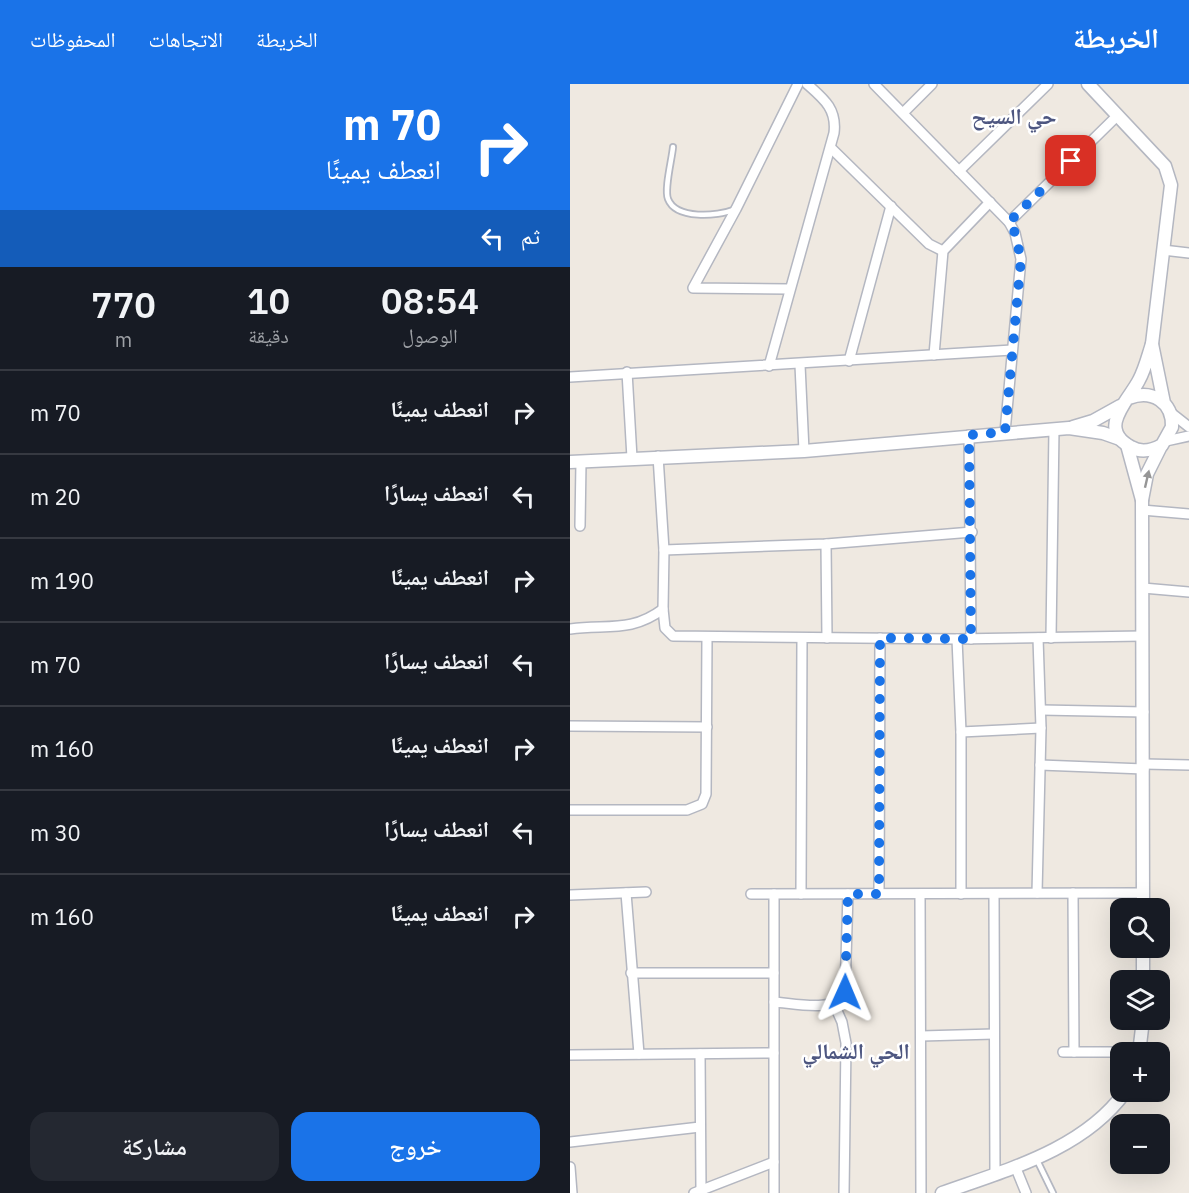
<!DOCTYPE html>
<html lang="ar">
<meta charset="utf-8">
<style>
:root{--surface:#171b24;--page:#242831;--text:#f1f3f6;--muted:#9ea1a6;--line:#363941;--accent:#1a73e8}
body{margin:0;font-family:"IBM Plex Sans","Noto Naskh Arabic",sans-serif;background:var(--page);color:var(--text);direction:rtl;height:100vh;display:flex;flex-direction:column;font-size:22px;white-space:nowrap}
*{box-sizing:border-box;margin:0}
p{font-size:20px;color:var(--muted)}
.icon{flex:none;width:33px;height:33px;fill:none;stroke:currentColor;stroke-width:2;stroke-linecap:round;stroke-linejoin:round}
.map{position:relative;flex:1;overflow:hidden;direction:ltr}
.panel{display:flex;flex-direction:column;background:var(--surface);width:570px}
.panel>*{flex:none}
.banner{background:#1a73e8;color:#fff;overflow:hidden}
.tools{position:absolute;left:540px;top:814px;display:grid;gap:12px}
.tools a{display:grid;place-items:center;width:60px;height:60px;border-radius:12px;background:var(--surface);box-shadow:0 6px 24px #0002;font-size:30px}
.pin{position:absolute;display:grid;place-items:center;width:51px;height:51px;color:#fff;margin:-26px;border-radius:12px;box-shadow:0 3px 9px #0006}
.me{position:absolute;width:66px;margin:-33px;rotate:1deg;stroke-linejoin:round;filter:drop-shadow(0 0 4px #0008)}
.turn{display:flex;align-items:center;gap:21px;height:126px;padding:0 30px;font-size:27px}
.turn .icon{width:78px;height:78px;stroke-width:2.5}
.turn b{display:block;font-size:42px;line-height:51px}
.then{display:flex;align-items:center;height:57px;padding:0 30px;background:#0003;gap:12px;font-size:22px}
.eta{display:flex;justify-content:space-evenly;align-items:center;height:102px;text-align:center}
.eta b{font-size:36px;font-weight:600;line-height:42px}
.action{display:flex;gap:12px;margin-top:auto;padding:12px 30px}
.action a{flex:1;height:69px;border-radius:18px;background:var(--accent);color:#fff;font-size:24px;font-weight:600;line-height:69px;text-align:center}
.action a+a{background:var(--page);color:var(--text)}
ul{padding:0;list-style:none}
li{display:flex;align-items:center;gap:18px;height:84px;padding:0 30px;border-top:2px solid var(--line)}
li div{flex:1}
li b{display:block;font-size:22px}
li em{font-style:normal}
header{display:flex;align-items:center;gap:36px;box-sizing:border-box;height:84px;padding:0 30px;background:var(--accent);color:#fff}
header strong{font-size:28px}
nav{display:flex;gap:33px;margin-inline-start:auto;font-size:21px}
main{display:flex;flex:1;min-height:0}
.map>svg:first-child{display:block}
.lines{fill:none;stroke-linecap:round;stroke-linejoin:round}
.lane-casing{stroke:#b4b7c1;stroke-width:8}
.street-casing{stroke:#b4b7c1;stroke-width:12}
.secondary-casing{stroke:#b4b7c1;stroke-width:15}
.lane{stroke:#fff;stroke-width:4.5}
.street{stroke:#fff;stroke-width:9}
.secondary{stroke:#fff;stroke-width:12}
.oneway{fill:#969696}
.route{stroke:#1a73e8;stroke-width:10;stroke-dasharray:0 18}
.labels{text-anchor:middle;dominant-baseline:central;stroke-width:5;stroke-linejoin:round;paint-order:stroke}
.district-label{font-size:22px;font-weight:bold;fill:#4d5680;stroke:#fff}
</style>
<header>
<strong>الخريطة</strong>
<nav><a>الخريطة</a><a>الاتجاهات</a><a>المحفوظات</a></nav>
</header>
<main>
<div class="map">
<svg width="619" height="1109" viewBox="0 0 619 1109">
<rect width="100%" height="100%" fill="#efe9e1"/>
<g class="lines">
<defs>
<g id="lane">
<path d="M 103,63 C 102,75 94,105 98,115 C 106,136 148,132 163,126"/>
<path d="M 466,1074 L 483,1109"/>
</g>
<g id="street">
<path d="M 304,0 L 439,138 L 445,149 L 451,175 L 435,348"/>
<path d="M 333,29 L 362,0"/>
<path d="M 261,64 L 359,160 L 373,167"/>
<path d="M 389,87 L 478,0"/>
<path d="M 439,138 L 548,31"/>
<path d="M 593,166 L 619,169"/>
<path d="M 219,205 L 123,204 L 166,125 L 228,0"/>
<path d="M 364,271 L 373,167 L 420,118"/>
<path d="M 279,277 L 321,122"/>
<path d="M 230,281 L 234,367"/>
<path d="M 199,282 L 264,49 C 267,25 254,15 237,0"/>
<path d="M 57,288 L 62,374"/>
<path d="M 0,293 L 442,266"/>
<path d="M 600,328 L 619,343"/>
<path d="M 399,351 L 401,555"/>
<path d="M 596,357 L 619,352"/>
<path d="M 88,372 L 94,466 L 93,525 L 95,544 L 103,552 L 387,555 L 573,552"/>
<path d="M 572,426 L 619,430"/>
<path d="M 10,442 L 11,378"/>
<path d="M 256,460 L 257,554"/>
<path d="M 94,466 L 256,460 L 402,448"/>
<path d="M 573,504 L 619,508"/>
<path d="M 0,545 C 37,540 61,549 93,525"/>
<path d="M 481,554 L 484,345"/>
<path d="M 387,555 L 391,648 L 391,810"/>
<path d="M 471,626 L 574,628"/>
<path d="M 0,642 L 137,643"/>
<path d="M 391,648 L 471,644"/>
<path d="M 574,680 L 619,681"/>
<path d="M 470,681 L 574,685"/>
<path d="M 0,726 L 117,726 L 132,720 L 136,710 L 137,554"/>
<path d="M 56,809 L 69,970"/>
<path d="M 467,809 L 471,644 L 468,554"/>
<path d="M 503,809 L 504,968"/>
<path d="M 181,810 L 573,809"/>
<path d="M 204,810 L 204,1109"/>
<path d="M 231,810 L 232,554"/>
<path d="M 309,810 L 310,554"/>
<path d="M 350,810 L 351,1109"/>
<path d="M 424,810 L 425,1090"/>
<path d="M 0,811 L 76,808"/>
<path d="M 61,889 L 204,889"/>
<path d="M 204,918 C 223,919 267,930 275,908 L 278,810"/>
<path d="M 264,920 L 272,938 L 276,959 L 274,1109"/>
<path d="M 351,952 L 424,950"/>
<path d="M 493,968 L 551,968"/>
<path d="M 130,970 L 131,1106"/>
<path d="M 0,971 L 204,969"/>
<path d="M 0,1058 L 130,1043"/>
<path d="M 445,1082 L 456,1109"/>
<path d="M 0,1083 L 2,1109"/>
<path d="M 124,1109 L 204,1078"/>
</g>
<g id="secondary">
<path d="M 518,0 L 595,82 L 601,101 L 582,260"/>
<path d="M 559,314 C 582,305 603,318 602,343 L 592,361 C 581,367 571,369 561,363 C 526,345 559,316 569,296 C 575,285 578,272 582,260 L 594,319"/>
<path d="M 503,343 L 523,337 L 550,322"/>
<path d="M 557,361 L 572,416 L 577,390 L 591,362"/>
<path d="M 0,378 L 234,367 L 499,344 L 533,349 L 550,355"/>
<path d="M 572,416 L 573,825"/>
<path d="M 573,897 L 573,864"/>
<path d="M 569,969 L 573,936"/>
<path d="M 372,1109 C 436,1086 513,1066 555,1008"/>
</g>
</defs>
<use href="#lane" class="lane-casing"/>
<use href="#street" class="street-casing"/>
<use href="#secondary" class="secondary-casing"/>
<use href="#lane" class="lane"/>
<use href="#street" class="street"/>
<use href="#secondary" class="secondary"/>
</g>
<defs><path id="oneway-solid" d="M-6-.8H1V-3.2L6.5 0L1 3.2V.8H-6Z" transform="scale(1.5)"/></defs>
<use class="oneway" href="#oneway-solid" transform="translate(577 395) rotate(-77)"/>
<g class="lines">
<path class="route" d="M 275,908 L 278,810 L 309,810 L 310,554 L 401,555 L 399,351 L 435,348 L 451,175 L 445,149 L 439,138 L 501,77"/>
</g>
<g class="labels">
<g class="district-label">
<text x="444" y="31">حي السيح</text>
<text x="286" y="966">الحي الشمالي</text>
</g>
</g>
</svg>
<div class="tools">
<a><svg class="icon" aria-label="search" viewBox="0 0 24 24"><circle cx="10" cy="10" r="6"/><path d="M15 15l6 6"/></svg></a>
<a><svg class="icon" aria-label="layers" viewBox="0 0 24 24"><path d="M12 4l9 5-9 5-9-5zM3 14l9 5 9-5"/></svg></a>
<a>+</a>
<a>−</a>
</div>
<div class="pin" style="left:501px;top:77px;background:#d93025"><svg class="icon" aria-label="arrive" viewBox="0 0 24 24"><path d="M6 21V4h12l-3 4 3 4H6"/></svg></div>
<svg class="me" style="left:275px;top:908px" viewBox="-20 -20 40 40"><path d="M0-17L14 15 0 8-14 15z" fill="#1a73e8" stroke="#fff" stroke-width="4"/></svg>
</div>
<section class="panel">
<div class="banner">
<div class="turn"><svg class="icon" aria-label="right" viewBox="0 0 24 24"><path d="M7 20v-9h11M14 6l5 5-5 5"/></svg><div><b>70 m</b>انعطف يمينًا</div></div>
<div class="then">ثم<svg class="icon" aria-label="left" viewBox="0 0 24 24"><path d="M17 20v-9H6M10 6l-5 5 5 5"/></svg></div>
</div>
<div class="eta">
<div><b>08:54</b><p>الوصول</p></div>
<div><b>10</b><p>دقيقة</p></div>
<div><b>770</b><p>m</p></div>
</div>
<ul>
<li><svg class="icon" aria-label="right" viewBox="0 0 24 24"><path d="M7 20v-9h11M14 6l5 5-5 5"/></svg><div><b>انعطف يمينًا</b></div><em>70 m</em></li>
<li><svg class="icon" aria-label="left" viewBox="0 0 24 24"><path d="M17 20v-9H6M10 6l-5 5 5 5"/></svg><div><b>انعطف يسارًا</b></div><em>20 m</em></li>
<li><svg class="icon" aria-label="right" viewBox="0 0 24 24"><path d="M7 20v-9h11M14 6l5 5-5 5"/></svg><div><b>انعطف يمينًا</b></div><em>190 m</em></li>
<li><svg class="icon" aria-label="left" viewBox="0 0 24 24"><path d="M17 20v-9H6M10 6l-5 5 5 5"/></svg><div><b>انعطف يسارًا</b></div><em>70 m</em></li>
<li><svg class="icon" aria-label="right" viewBox="0 0 24 24"><path d="M7 20v-9h11M14 6l5 5-5 5"/></svg><div><b>انعطف يمينًا</b></div><em>160 m</em></li>
<li><svg class="icon" aria-label="left" viewBox="0 0 24 24"><path d="M17 20v-9H6M10 6l-5 5 5 5"/></svg><div><b>انعطف يسارًا</b></div><em>30 m</em></li>
<li><svg class="icon" aria-label="right" viewBox="0 0 24 24"><path d="M7 20v-9h11M14 6l5 5-5 5"/></svg><div><b>انعطف يمينًا</b></div><em>160 m</em></li>
</ul>
<div class="action"><a>خروج</a><a>مشاركة</a></div>
</section>
</main>
